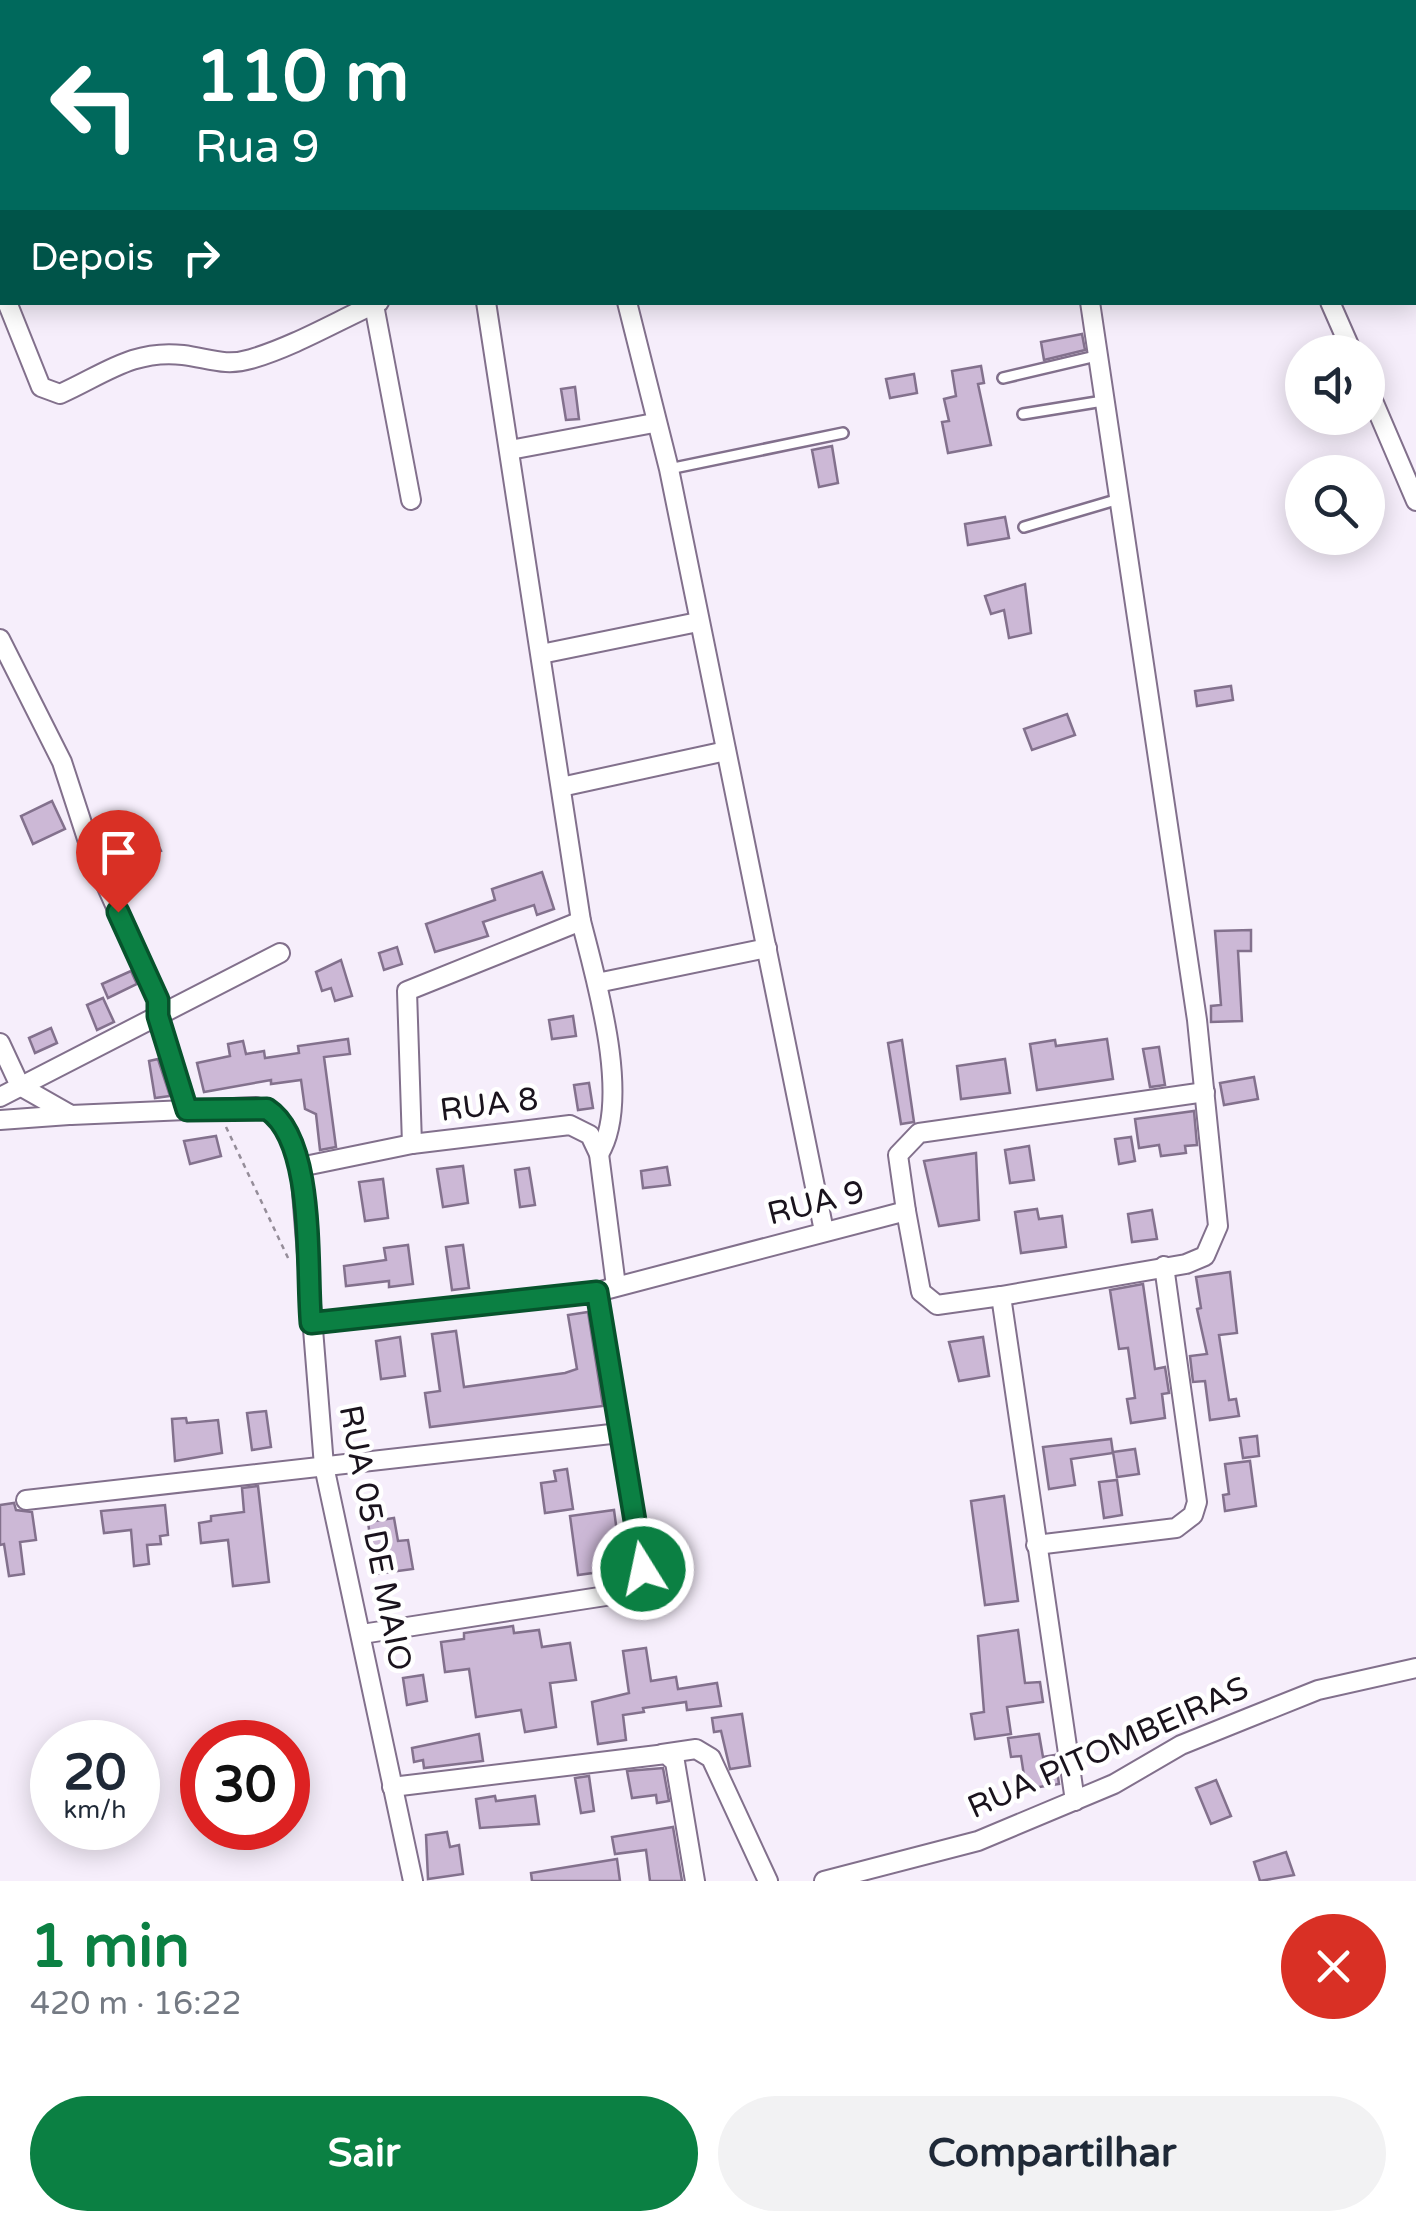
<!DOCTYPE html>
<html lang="pt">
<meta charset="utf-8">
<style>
:root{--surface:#fff;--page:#f2f2f3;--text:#1f2937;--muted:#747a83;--accent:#0b8043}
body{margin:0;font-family:"Varela Round",sans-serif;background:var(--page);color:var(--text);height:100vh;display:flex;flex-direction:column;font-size:38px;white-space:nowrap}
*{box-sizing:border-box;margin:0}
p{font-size:32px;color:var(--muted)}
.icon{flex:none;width:55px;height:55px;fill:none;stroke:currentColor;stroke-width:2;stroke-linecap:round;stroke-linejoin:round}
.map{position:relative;height:1881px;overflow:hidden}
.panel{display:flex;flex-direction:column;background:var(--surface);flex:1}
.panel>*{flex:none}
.guide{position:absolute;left:0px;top:0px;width:1418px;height:305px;box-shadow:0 5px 25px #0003;background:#00695c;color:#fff;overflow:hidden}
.buttons{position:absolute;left:1285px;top:335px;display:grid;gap:20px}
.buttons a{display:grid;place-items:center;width:100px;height:100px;border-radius:50%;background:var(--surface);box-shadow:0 5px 25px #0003;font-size:50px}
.speed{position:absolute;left:30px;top:1720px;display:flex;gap:20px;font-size:50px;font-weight:700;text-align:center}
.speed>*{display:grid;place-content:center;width:130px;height:130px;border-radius:50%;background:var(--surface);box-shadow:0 5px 25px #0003;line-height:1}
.speed small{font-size:25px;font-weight:400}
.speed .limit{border:15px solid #d22;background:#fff;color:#111}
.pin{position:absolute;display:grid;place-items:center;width:85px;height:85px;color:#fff;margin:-102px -42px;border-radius:50% 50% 50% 0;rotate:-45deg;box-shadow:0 0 10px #0007}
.pin .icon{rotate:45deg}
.me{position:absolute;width:110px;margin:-55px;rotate:350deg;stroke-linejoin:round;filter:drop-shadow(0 0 8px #0008)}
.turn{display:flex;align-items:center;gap:35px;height:210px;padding:0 30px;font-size:45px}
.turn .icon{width:130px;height:130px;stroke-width:2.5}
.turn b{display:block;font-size:70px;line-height:85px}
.then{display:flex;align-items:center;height:95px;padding:0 30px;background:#0003;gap:20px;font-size:38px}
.round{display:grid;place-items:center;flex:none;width:105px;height:105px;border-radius:52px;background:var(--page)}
.summary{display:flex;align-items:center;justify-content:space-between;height:170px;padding:0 30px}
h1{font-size:60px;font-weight:700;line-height:75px;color:var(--accent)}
.cta{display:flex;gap:20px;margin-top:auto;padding:20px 30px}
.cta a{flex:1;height:115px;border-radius:60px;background:var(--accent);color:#fff;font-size:40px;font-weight:700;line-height:115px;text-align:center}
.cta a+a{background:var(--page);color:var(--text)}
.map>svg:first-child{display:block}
.building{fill:#ccb8d6;stroke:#83718d;stroke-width:2.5}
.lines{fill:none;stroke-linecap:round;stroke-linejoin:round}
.service-casing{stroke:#82708c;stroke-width:14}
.minor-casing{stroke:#82708c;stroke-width:22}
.path{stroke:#958d99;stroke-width:2.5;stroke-dasharray:5 5;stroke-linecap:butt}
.service{stroke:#fff;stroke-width:9}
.minor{stroke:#fff;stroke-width:18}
.route-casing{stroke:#07532c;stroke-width:25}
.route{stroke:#0b8043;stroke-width:18}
.labels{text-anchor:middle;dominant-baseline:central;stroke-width:9;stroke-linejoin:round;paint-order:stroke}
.street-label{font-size:32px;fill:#1a131d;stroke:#fff}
</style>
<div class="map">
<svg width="1416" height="1881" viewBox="0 0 1416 1881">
<rect width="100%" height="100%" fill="#f6eefb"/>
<g class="building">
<path d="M 1082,334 L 1085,350 L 1044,360 L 1041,342 Z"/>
<path d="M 981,366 L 984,383 L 978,384 L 991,445 L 948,453 L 942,422 L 949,421 L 944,399 L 956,396 L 952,371 Z"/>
<path d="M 914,374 L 917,393 L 890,398 L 886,379 Z"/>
<path d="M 575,387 L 579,419 L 566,420 L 561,389 Z"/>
<path d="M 832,446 L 838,483 L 819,487 L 812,450 Z"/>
<path d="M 1005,517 L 1009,538 L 968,545 L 965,524 Z"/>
<path d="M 1025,584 L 1031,633 L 1009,638 L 1004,610 L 991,614 L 985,596 Z"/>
<path d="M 1231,686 L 1233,700 L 1197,706 L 1195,691 Z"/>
<path d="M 1067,714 L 1075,735 L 1032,750 L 1024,729 Z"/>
<path d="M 52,801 L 65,829 L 33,844 L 21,816 Z"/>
<path d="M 155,838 L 161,851 L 123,868 L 117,855 Z"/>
<path d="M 542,872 L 554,909 L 537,915 L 534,905 L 483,922 L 488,936 L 435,952 L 426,924 L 495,900 L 492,889 Z"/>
<path d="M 1251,930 L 1251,951 L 1238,951 L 1242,1021 L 1211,1022 L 1211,1006 L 1221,1005 L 1215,931 Z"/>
<path d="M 397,947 L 402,964 L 384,970 L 379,953 Z"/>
<path d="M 341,960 L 352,996 L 335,1001 L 331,988 L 322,991 L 316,972 Z"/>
<path d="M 131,971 L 137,984 L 108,998 L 102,984 Z"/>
<path d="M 103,998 L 114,1022 L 97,1030 L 87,1005 Z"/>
<path d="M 573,1016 L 576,1036 L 552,1039 L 549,1020 Z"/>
<path d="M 51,1028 L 57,1043 L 35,1053 L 29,1038 Z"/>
<path d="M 348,1039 L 350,1054 L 324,1057 L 336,1147 L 320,1150 L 316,1114 L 305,1109 L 301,1080 L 271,1084 L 271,1080 L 204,1092 L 197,1063 L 230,1056 L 228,1044 L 243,1041 L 246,1054 L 264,1051 L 265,1058 L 299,1053 L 298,1046 Z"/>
<path d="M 1107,1039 L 1113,1079 L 1037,1090 L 1030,1044 L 1055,1040 L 1056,1046 Z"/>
<path d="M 902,1040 L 914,1122 L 901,1124 L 888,1043 Z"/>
<path d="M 1159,1047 L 1165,1085 L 1150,1087 L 1143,1049 Z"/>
<path d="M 158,1059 L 170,1096 L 155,1098 L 149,1061 Z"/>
<path d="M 1005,1059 L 1010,1093 L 961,1099 L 957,1066 Z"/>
<path d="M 1254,1077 L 1258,1099 L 1224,1105 L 1220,1083 Z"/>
<path d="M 589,1083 L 593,1108 L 578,1110 L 574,1085 Z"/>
<path d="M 1194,1111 L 1197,1145 L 1185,1146 L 1186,1153 L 1161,1156 L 1159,1145 L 1139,1148 L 1135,1119 Z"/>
<path d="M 216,1136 L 221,1156 L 190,1164 L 184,1141 Z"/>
<path d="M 1131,1137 L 1135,1161 L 1119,1164 L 1115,1139 Z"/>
<path d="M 1029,1146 L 1034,1180 L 1010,1183 L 1005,1150 Z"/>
<path d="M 976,1153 L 979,1220 L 939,1226 L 924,1161 Z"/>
<path d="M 463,1166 L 468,1203 L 443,1207 L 437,1169 Z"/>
<path d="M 667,1167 L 670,1185 L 643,1188 L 641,1171 Z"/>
<path d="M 529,1168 L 535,1205 L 520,1207 L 515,1170 Z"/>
<path d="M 383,1179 L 388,1218 L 365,1221 L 359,1182 Z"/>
<path d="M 1037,1209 L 1039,1219 L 1062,1216 L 1066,1247 L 1021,1253 L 1015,1212 Z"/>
<path d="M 1152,1210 L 1157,1239 L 1132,1242 L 1128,1214 Z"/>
<path d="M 408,1245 L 413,1284 L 389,1287 L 389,1281 L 346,1286 L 344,1266 L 386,1260 L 384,1248 Z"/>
<path d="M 463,1245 L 469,1288 L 452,1290 L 446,1247 Z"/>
<path d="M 1230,1272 L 1237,1333 L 1219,1335 L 1229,1400 L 1236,1399 L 1239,1416 L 1210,1420 L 1205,1381 L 1193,1382 L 1190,1356 L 1207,1354 L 1197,1309 L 1201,1308 L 1196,1277 Z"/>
<path d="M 1143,1284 L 1155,1369 L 1165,1367 L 1169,1393 L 1162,1394 L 1165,1418 L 1131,1423 L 1127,1399 L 1135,1398 L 1128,1348 L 1119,1349 L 1110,1290 Z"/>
<path d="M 588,1312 L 603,1406 L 430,1427 L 425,1393 L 440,1391 L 432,1334 L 456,1331 L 464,1387 L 565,1373 L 577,1369 L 568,1315 Z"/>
<path d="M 400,1337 L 405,1376 L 381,1379 L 376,1341 Z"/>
<path d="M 983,1337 L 989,1376 L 959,1381 L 949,1342 Z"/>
<path d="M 266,1411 L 271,1447 L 252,1450 L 247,1413 Z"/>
<path d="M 186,1418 L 187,1423 L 218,1420 L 222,1453 L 175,1461 L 172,1419 Z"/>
<path d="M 1257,1436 L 1259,1456 L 1243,1458 L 1240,1438 Z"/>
<path d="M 1111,1439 L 1113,1453 L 1071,1459 L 1075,1485 L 1049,1489 L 1043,1447 Z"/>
<path d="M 1135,1449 L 1139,1474 L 1117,1477 L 1113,1452 Z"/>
<path d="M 1250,1461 L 1256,1506 L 1225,1511 L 1223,1495 L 1229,1494 L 1225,1464 Z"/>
<path d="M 567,1469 L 573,1509 L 545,1513 L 541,1483 L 556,1481 L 554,1471 Z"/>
<path d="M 1117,1480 L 1122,1515 L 1104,1518 L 1099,1482 Z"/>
<path d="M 258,1486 L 269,1582 L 233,1586 L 228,1540 L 201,1543 L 199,1523 L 211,1521 L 211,1516 L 244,1512 L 242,1488 Z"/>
<path d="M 1004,1496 L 1018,1601 L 985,1605 L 971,1501 Z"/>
<path d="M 14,1503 L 16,1510 L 32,1512 L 36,1540 L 20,1542 L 24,1574 L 9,1576 L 4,1544 L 0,1545 L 0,1505 Z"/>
<path d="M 165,1505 L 168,1535 L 160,1536 L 161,1544 L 147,1545 L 149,1564 L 134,1566 L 131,1530 L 104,1533 L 101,1511 Z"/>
<path d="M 614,1510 L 622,1569 L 578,1575 L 570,1516 Z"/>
<path d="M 394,1518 L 398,1541 L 408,1540 L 413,1569 L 375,1574 L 368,1522 Z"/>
<path d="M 513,1626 L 514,1633 L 539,1630 L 542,1647 L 570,1643 L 576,1680 L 550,1683 L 556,1727 L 525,1732 L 521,1710 L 476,1717 L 469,1669 L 445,1672 L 441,1642 L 464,1639 L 464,1633 Z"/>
<path d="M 1018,1630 L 1025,1683 L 1040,1682 L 1043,1702 L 1007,1707 L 1011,1734 L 975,1739 L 971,1714 L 984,1712 L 978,1636 Z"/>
<path d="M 646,1648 L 651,1681 L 676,1677 L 678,1689 L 717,1683 L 721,1706 L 687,1710 L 686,1702 L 643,1708 L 644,1712 L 623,1715 L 626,1740 L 598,1744 L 592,1702 L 629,1693 L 623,1651 Z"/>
<path d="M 423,1675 L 427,1701 L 407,1705 L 403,1678 Z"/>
<path d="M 742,1714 L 750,1766 L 730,1769 L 721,1731 L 714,1732 L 712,1718 Z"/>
<path d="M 479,1734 L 483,1761 L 424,1768 L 423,1760 L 414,1762 L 412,1748 Z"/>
<path d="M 1039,1734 L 1043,1757 L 1055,1755 L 1059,1784 L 1026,1789 L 1021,1756 L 1011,1757 L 1008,1738 Z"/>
<path d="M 663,1768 L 669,1801 L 657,1803 L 656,1795 L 632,1798 L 627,1771 Z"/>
<path d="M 589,1776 L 594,1811 L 581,1813 L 575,1778 Z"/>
<path d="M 1216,1780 L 1231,1816 L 1211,1824 L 1196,1788 Z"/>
<path d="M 495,1796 L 496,1801 L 535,1796 L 539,1824 L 480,1828 L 476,1799 Z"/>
<path d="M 673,1827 L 682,1881 L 650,1881 L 646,1850 L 615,1854 L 612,1837 Z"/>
<path d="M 447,1832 L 450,1847 L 459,1845 L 463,1874 L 428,1879 L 426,1835 Z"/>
<path d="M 1286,1852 L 1294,1875 L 1260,1881 L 1254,1862 Z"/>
<path d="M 617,1859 L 620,1881 L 532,1881 L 531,1873 Z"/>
</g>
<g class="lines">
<defs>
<g id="service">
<path d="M 1003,378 L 1096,356"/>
<path d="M 1023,414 L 1103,401"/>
<path d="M 669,469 L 843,433"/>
<path d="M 1024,527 L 1119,499"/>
</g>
<g id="minor">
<path d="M 93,0 L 97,2"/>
<path d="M 1034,0 L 1045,2"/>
<path d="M 1186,0 L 1197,2"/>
<path d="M 1367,0 L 1368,2"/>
<path d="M 49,2 L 56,0"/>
<path d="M 360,2 L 367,0"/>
<path d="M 736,2 L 743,0"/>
<path d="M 0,22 L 2,21"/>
<path d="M 1415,83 L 1416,82"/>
<path d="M 0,152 L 2,151"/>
<path d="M 7,302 L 41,387 L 60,394 C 103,375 133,349 183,355 C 208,358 225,367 251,359 C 295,346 337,321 379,302"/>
<path d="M 486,302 L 581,921 C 596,980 632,1100 599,1154"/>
<path d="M 627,302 L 669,469 L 824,1231"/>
<path d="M 1330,302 L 1352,352"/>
<path d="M 374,305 L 411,500"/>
<path d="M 1368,389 L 1416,501"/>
<path d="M 510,450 L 654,423"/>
<path d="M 0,639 L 62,762 L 92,854 L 158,1000 L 158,1016 L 187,1110"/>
<path d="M 541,654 L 698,622"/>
<path d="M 561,787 L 726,751"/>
<path d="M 597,983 L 767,948"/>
<path d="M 0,1043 L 20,1086 L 71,1115 L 256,1107 C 286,1113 292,1141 300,1167 L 324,1466 L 413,1881"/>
<path d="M 0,1097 L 280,953"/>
<path d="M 0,1120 L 69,1115"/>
<path d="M 412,1144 L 407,991 L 581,921"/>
<path d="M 300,1167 L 412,1144 L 570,1125 L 590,1135 L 599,1154 L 616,1286"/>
<path d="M 906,1211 L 898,1155 L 919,1133 L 1205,1092"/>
<path d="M 1001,1296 L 1186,1264 L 1205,1256 L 1218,1226 L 1197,1020 L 1090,302"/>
<path d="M 311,1323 L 597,1292 L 906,1211 L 921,1292 L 937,1305 L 1001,1296 L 1075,1801"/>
<path d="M 26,1500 L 620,1433"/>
<path d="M 1036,1545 L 1176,1528 L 1193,1515 L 1197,1502 L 1164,1266"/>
<path d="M 362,1634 L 625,1593 L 638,1583 L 643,1569 L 597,1292"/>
<path d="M 662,1754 L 696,1749 L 711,1758 L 768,1881"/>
<path d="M 392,1787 L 666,1754 L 675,1762 L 695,1881"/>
<path d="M 824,1881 L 978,1841 L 1114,1784 L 1181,1745 L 1248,1718 L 1318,1690 L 1416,1668"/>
</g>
</defs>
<use href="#service" class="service-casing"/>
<use href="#minor" class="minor-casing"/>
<path class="path" d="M 226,1127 L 289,1260"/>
<use href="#service" class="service"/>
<use href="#minor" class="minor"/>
</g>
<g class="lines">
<defs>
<path id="route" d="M 118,912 L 158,1000 L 158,1016 L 187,1110 L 267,1109 C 316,1141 306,1268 311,1323 L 597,1292 L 643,1569"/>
</defs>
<use href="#route" class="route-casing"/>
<use href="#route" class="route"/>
</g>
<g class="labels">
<g class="street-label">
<text transform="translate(489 1105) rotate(-7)">RUA 8</text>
<text transform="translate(816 1203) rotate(-14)">RUA 9</text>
<text transform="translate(375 1538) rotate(79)">RUA 05 DE MAIO</text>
<text transform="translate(1108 1748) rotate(-24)">RUA PITOMBEIRAS</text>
</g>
</g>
</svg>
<div class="buttons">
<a><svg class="icon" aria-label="sound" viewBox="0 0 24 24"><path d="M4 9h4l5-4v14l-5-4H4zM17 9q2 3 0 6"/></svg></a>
<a><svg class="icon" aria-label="search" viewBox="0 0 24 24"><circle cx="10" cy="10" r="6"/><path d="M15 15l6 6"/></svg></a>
</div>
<div class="speed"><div>20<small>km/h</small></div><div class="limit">30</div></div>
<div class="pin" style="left:118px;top:912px;background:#d93025"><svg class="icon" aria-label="arrive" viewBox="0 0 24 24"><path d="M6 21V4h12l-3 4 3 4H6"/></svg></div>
<svg class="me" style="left:643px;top:1569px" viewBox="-20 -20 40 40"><circle r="17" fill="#0b8043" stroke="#fff" stroke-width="3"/><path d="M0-11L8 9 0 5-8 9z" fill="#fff"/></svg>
<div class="guide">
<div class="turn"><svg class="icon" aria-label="left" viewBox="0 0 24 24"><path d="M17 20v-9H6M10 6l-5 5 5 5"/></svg><div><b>110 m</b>Rua 9</div></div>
<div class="then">Depois<svg class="icon" aria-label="right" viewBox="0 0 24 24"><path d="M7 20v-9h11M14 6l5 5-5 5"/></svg></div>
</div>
</div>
<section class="panel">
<div class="summary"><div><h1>1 min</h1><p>420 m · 16:22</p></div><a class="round" style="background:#d93025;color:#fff"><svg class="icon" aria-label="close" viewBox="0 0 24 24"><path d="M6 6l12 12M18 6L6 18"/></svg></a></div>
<div class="cta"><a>Sair</a><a>Compartilhar</a></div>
</section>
